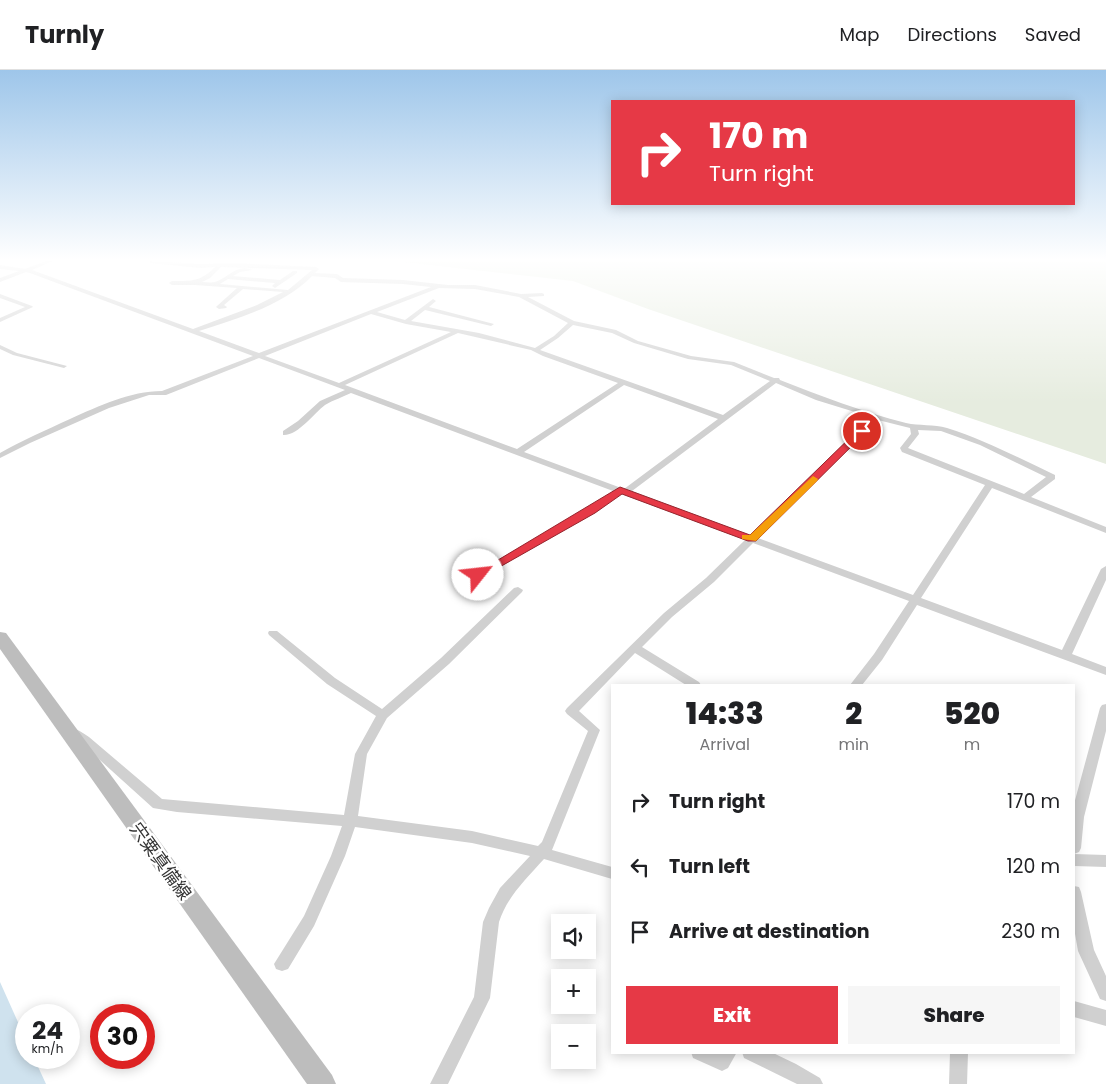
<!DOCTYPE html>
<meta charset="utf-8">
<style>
:root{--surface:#fff;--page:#f6f6f6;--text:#202124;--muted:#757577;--line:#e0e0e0;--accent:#e63946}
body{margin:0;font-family:Poppins,"Noto Sans JP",sans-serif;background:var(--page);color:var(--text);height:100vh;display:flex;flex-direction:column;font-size:19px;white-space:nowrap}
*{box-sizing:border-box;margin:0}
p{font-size:16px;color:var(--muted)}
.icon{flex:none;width:28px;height:28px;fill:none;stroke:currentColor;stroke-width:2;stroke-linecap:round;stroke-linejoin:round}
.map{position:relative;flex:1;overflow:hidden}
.drawer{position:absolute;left:611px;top:614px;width:464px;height:370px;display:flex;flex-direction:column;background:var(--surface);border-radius:0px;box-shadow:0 2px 12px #0003}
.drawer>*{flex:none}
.banner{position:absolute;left:611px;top:30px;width:464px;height:105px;border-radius:0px;box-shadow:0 2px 12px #0003;background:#e63946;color:#fff;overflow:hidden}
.controls{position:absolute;left:551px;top:844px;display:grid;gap:10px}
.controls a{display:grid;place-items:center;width:45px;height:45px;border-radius:0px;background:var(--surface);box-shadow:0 2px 12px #0003;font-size:25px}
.speed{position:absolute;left:15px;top:934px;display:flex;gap:10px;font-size:25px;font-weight:700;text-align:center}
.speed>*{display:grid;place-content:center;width:65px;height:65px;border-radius:50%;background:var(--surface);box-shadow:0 2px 12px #0003;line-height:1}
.speed small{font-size:12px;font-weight:400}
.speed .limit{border:8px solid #d22;background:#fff;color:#111}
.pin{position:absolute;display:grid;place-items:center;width:42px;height:42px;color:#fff;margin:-21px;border:2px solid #fff;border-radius:50%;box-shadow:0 1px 5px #0007}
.me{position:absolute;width:55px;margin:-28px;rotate:61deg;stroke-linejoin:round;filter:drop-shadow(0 0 4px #0008)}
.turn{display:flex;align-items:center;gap:18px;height:105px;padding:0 15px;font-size:22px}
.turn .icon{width:65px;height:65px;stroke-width:2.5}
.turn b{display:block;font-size:35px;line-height:42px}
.eta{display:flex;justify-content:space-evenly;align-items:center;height:85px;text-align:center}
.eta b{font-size:30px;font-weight:800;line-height:35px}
.cta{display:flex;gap:10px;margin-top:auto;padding:10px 15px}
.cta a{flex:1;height:58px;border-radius:0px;background:var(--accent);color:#fff;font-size:20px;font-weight:800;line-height:58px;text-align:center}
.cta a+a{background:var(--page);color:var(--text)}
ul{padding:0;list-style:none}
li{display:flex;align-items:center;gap:15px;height:65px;padding:0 15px}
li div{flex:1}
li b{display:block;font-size:19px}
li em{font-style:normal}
header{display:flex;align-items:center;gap:30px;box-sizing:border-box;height:70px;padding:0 25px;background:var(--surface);border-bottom:1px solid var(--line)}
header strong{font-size:24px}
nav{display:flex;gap:28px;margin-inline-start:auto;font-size:18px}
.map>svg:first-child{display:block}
.green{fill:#e6ecdf}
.water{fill:#cfe2ee}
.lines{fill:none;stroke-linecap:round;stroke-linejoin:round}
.street{fill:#d0d0d0;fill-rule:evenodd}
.secondary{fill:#bdbdbd;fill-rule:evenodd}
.route{fill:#e63946;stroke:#96252e}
.slow{fill:#f59e0b}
.labels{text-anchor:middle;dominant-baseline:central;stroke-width:5;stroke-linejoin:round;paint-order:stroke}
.near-street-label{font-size:18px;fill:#333;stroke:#fff}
</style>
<header>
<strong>Turnly</strong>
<nav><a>Map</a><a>Directions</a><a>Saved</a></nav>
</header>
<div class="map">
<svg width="1106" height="1014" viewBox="0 0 1106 1014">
<rect width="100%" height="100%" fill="#fff"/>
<path class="green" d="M 395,191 L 1106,191 L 1106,394 L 648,239 L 573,211 Z"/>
<path class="water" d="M 0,912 L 26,970 L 26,988 L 34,988 L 46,1014 L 0,1014 Z"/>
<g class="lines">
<g class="street">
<path d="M 46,191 L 53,191 L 32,200 L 193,259 L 257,235 L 283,222 L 243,219 L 224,235 L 227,237 L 226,238 L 219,239 L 216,237 L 217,236 L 237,218 L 195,215 L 172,215 L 169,213 L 172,211 C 192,211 200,212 215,197 L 200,198 L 151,193 L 149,191 L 200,194 L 235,193 L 316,197 L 319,199 L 315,203 L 337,204 L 343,208 L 403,210 L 448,215 L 475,215 L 521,224 L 542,223 L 544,224 L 544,226 L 528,227 L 574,251 L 616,260 L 638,271 L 691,286 L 734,292 L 774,308 L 779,308 L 780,310 C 821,326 863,342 906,353 C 919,356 934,354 947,358 C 985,370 1019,388 1055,405 L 1055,409 L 1031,427 L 1106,457 L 1106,463 L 992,418 L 921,528 L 1062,580 L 1101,499 L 1106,496 L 1106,510 L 1072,584 L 1106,597 L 1106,605 L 917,535 L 882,590 L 862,615 L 850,615 L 874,584 L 909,531 L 753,473 L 714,512 L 672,547 L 642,577 L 699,612 L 701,615 L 686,615 L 635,583 L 579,641 L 600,660 L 552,780 L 612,797 L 612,809 L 544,789 C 526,809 507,827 499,852 L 490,928 L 448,1014 L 430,1014 L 474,927 L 483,852 L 489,838 L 500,818 L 530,786 L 472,773 L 355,757 L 345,786 L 314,856 L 288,899 L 282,901 L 276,899 L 274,894 L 304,846 L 331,786 L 342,756 L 177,742 L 153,738 L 81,673 L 69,666 L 67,663 L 69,660 C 76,657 83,663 89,667 L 162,729 L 344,745 L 355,684 L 376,646 L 327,614 L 269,565 L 268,563 L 269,561 L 277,561 L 335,608 L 382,639 L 441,588 L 514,518 L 518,517 L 523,520 L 522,522 L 449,594 L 387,648 L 367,684 L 358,746 L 472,761 L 538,776 L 542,772 L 588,661 L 567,644 L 565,641 L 567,638 L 664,543 L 706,508 L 745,470 L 621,424 L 595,443 L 482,507 L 474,507 L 473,505 L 474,503 L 589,439 L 613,421 L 351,323 C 343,327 333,330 325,335 C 314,343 298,366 283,365 L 283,361 L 298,351 L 320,331 L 345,320 L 259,288 L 166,325 L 149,325 L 109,338 L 30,373 L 0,388 L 0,383 C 23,370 46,360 70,349 C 99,336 130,321 162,321 L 253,286 L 30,203 L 26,202 L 0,212 L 0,208 L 19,201 L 0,199 L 0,195 L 25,199 ZM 221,197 L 312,200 L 288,220 L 220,214 L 228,209 L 275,213 L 272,216 L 275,218 L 297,203 L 297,201 L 293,201 L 280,210 L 233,206 L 240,202 L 252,200 C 237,193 228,208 215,212 C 211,213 206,212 202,212 L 210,208 ZM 312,206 L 335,208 L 341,212 L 403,214 L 431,217 L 259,283 L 199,261 C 238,248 283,236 312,206 ZM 439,218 L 475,219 L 519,227 L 568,253 L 554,266 L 535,278 L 479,263 L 411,251 L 425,240 L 491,256 L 494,254 L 429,237 L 436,231 L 433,229 L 405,250 L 377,242 ZM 371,244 L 406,254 L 451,262 L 339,313 L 265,286 ZM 573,255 L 612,263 L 634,273 L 688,289 L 731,295 L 770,311 L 723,345 L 540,280 L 558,268 ZM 458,263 L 531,280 L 543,286 L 618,313 L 517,379 L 345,315 ZM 776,313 L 816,330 L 871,347 L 750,465 L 632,421 ZM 624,315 L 718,349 L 624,419 L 524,382 ZM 878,350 L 910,358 L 911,364 L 900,378 L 902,382 L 985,415 L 913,525 L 758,468 ZM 918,360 L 941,361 L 980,375 L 1046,407 L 1024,424 L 908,378 L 919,364 Z"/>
<path d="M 0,224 L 32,236 L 33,237 L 0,252 L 0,248 L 25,237 L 0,228 Z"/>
<path d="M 0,275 L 17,283 L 67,296 L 64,298 L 13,285 L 0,279 Z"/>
<path d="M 1106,634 L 1106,661 L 1084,747 L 1081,778 L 1079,782 L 1074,784 L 1074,734 L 1100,638 L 1102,635 Z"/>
<path d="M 1074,784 L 1106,785 L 1106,797 L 1074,796 Z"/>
<path d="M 1074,816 L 1079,817 L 1081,822 L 1094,880 L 1106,906 L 1106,931 L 1100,929 L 1078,881 L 1074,858 Z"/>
<path d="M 1074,931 L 1106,940 L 1106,956 L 1074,947 Z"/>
<path d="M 691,982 L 737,982 L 728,998 L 722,1001 L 693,988 Z"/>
<path d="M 742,982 L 771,982 L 796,994 L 820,1008 L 823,1014 L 797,1014 L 744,988 Z"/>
<path d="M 950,982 L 968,982 L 967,1014 L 949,1014 Z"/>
</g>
<path class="secondary" d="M 0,562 L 6,563 L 332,1005 L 336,1014 L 307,1014 L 0,579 Z"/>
</g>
<linearGradient id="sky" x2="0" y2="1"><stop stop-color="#9ec6ea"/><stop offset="0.57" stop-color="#fff"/><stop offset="1" stop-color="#fff" stop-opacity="0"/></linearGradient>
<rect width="1106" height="333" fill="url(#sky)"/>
<path class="route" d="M 859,359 L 867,361 L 756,471 L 748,471 L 622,424 L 595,443 L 482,507 L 474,507 L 473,505 L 620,417 L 750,465 Z"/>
<path class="slow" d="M 813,406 L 818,409 L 817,411 L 756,471 L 742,469 L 742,465 L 750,465 Z"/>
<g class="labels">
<g class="near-street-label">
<text transform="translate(161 791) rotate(54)">宍粟真備線</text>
</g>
</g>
</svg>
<div class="controls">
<a><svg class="icon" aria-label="sound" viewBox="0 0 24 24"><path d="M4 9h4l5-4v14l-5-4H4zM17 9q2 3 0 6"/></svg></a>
<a>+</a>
<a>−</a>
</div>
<div class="speed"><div>24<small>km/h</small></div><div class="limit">30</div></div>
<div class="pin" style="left:862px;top:361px;background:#d93025"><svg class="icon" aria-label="arrive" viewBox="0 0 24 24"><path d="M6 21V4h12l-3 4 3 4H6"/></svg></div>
<svg class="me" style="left:478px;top:505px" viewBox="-20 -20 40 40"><circle r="19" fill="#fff"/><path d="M0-13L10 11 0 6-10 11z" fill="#e63946"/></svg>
<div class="banner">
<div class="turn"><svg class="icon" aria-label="right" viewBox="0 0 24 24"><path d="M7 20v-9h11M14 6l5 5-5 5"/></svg><div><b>170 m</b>Turn right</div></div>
</div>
<section class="drawer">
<div class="eta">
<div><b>14:33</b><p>Arrival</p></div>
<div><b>2</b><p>min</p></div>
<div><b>520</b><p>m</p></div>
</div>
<ul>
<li><svg class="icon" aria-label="right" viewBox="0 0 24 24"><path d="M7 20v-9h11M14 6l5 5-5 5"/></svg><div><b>Turn right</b></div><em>170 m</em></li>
<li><svg class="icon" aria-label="left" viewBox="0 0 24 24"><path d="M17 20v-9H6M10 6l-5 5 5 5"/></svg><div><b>Turn left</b></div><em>120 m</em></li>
<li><svg class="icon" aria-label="arrive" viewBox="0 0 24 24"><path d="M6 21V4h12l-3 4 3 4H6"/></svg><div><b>Arrive at destination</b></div><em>230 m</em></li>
</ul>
<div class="cta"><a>Exit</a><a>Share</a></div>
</section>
</div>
